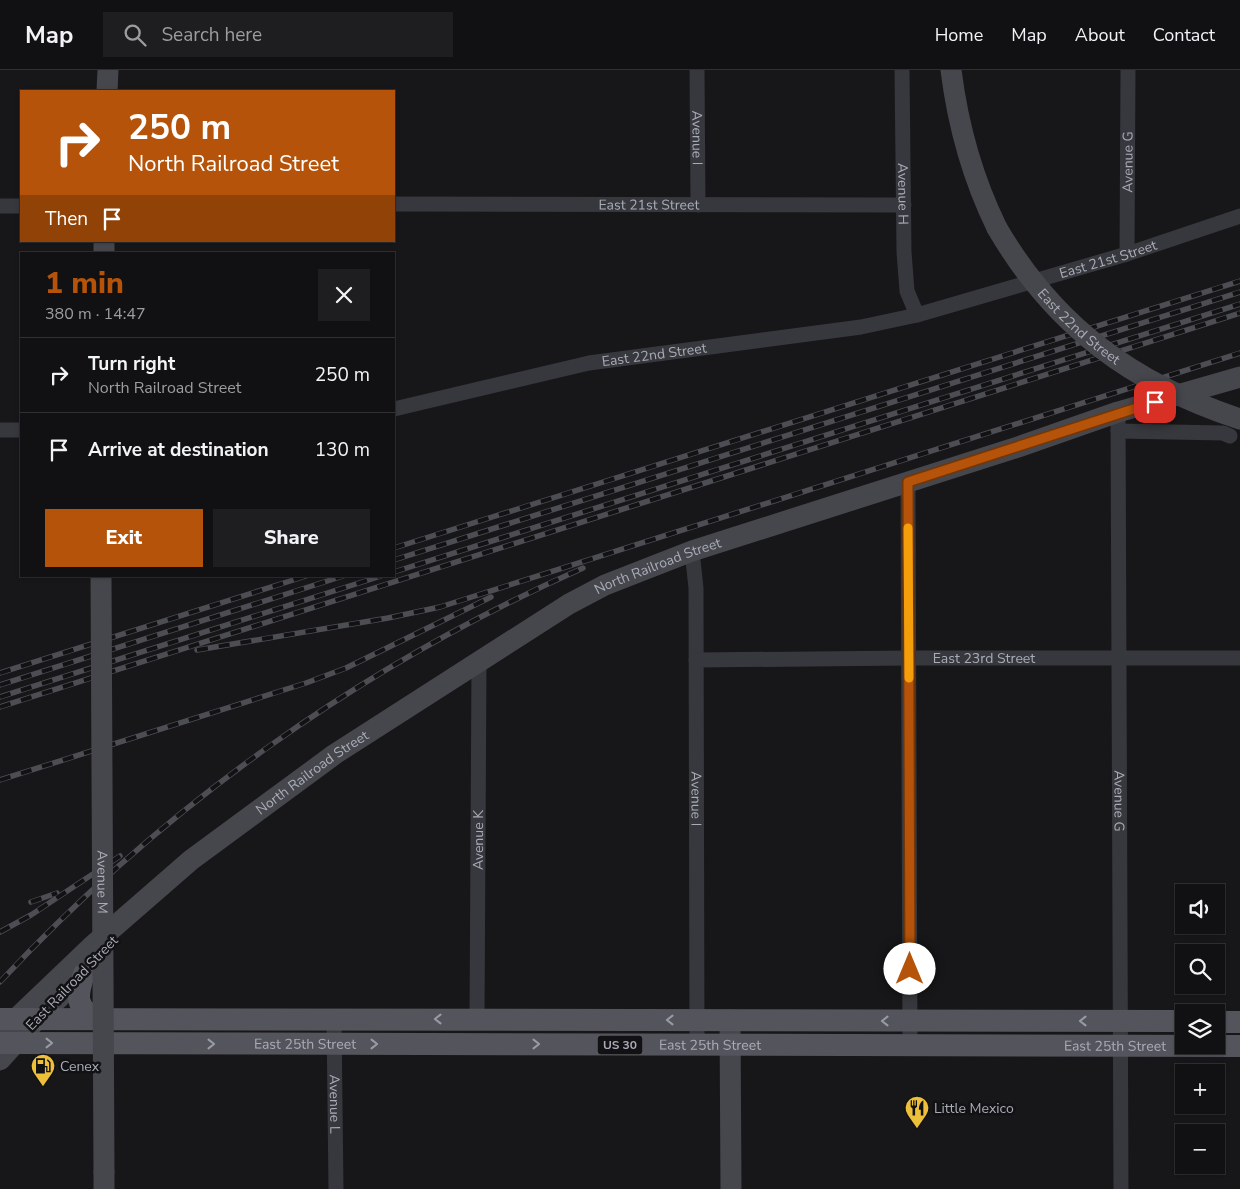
<!DOCTYPE html>
<meta charset="utf-8">
<style>
:root{--surface:#111012;--page:#1e1e20;--text:#f1f3f6;--muted:#9c9d9f;--line:#303032;--accent:#b45309}
body{margin:0;font-family:"Nunito Sans",sans-serif;background:var(--page);color:var(--text);height:100vh;display:flex;flex-direction:column;font-size:19px;white-space:nowrap}
*{box-sizing:border-box;margin:0}
p{font-size:16px;color:var(--muted)}
.icon{flex:none;width:28px;height:28px;fill:none;stroke:currentColor;stroke-width:2;stroke-linecap:round;stroke-linejoin:round}
.map{position:relative;flex:1;overflow:hidden}
.drawer{position:absolute;left:20px;top:182px;width:375px;height:325px;display:flex;flex-direction:column;background:var(--surface);border-radius:0px;box-shadow:0 1px 4px #0004,0 0 0 1px var(--line)}
.drawer>*{flex:none}
.guide{position:absolute;left:20px;top:20px;width:375px;height:152px;border-radius:0px;box-shadow:0 1px 4px #0004,0 0 0 1px var(--line);background:#b45309;color:#fff;overflow:hidden}
.controls{position:absolute;left:1175px;top:814px;display:grid;gap:10px}
.controls a{display:grid;place-items:center;width:50px;height:50px;border-radius:0px;background:var(--surface);box-shadow:0 1px 4px #0004,0 0 0 1px var(--line);font-size:25px}
.pin{position:absolute;display:grid;place-items:center;width:42px;height:42px;color:#fff;margin:-21px;border-radius:10px;box-shadow:0 2px 8px #0006}
.me{position:absolute;width:55px;margin:-28px;rotate:0deg;stroke-linejoin:round;filter:drop-shadow(0 0 4px #0008)}
.turn{display:flex;align-items:center;gap:18px;height:105px;padding:0 25px;font-size:22px}
.turn .icon{width:65px;height:65px;stroke-width:2.5}
.turn b{display:block;font-size:35px;line-height:42px}
.then{display:flex;align-items:center;height:48px;padding:0 25px;background:#0003;gap:10px;font-size:19px}
.round{display:grid;place-items:center;flex:none;width:52px;height:52px;border-radius:0px;background:var(--page)}
.head{display:flex;align-items:center;justify-content:space-between;height:85px;padding:0 25px}
h1{font-size:30px;font-weight:800;line-height:38px;color:var(--accent)}
.button{display:flex;gap:10px;margin-top:auto;padding:10px 25px}
.button a{flex:1;height:58px;border-radius:0px;background:var(--accent);color:#fff;font-size:20px;font-weight:800;line-height:58px;text-align:center}
.button a+a{background:var(--page);color:var(--text)}
ul{padding:0;list-style:none}
li{display:flex;align-items:center;gap:15px;height:75px;padding:0 25px;border-top:1px solid var(--line)}
li div{flex:1}
li b{display:block;font-size:19px}
li em{font-style:normal}
header{display:flex;align-items:center;gap:30px;box-sizing:border-box;height:70px;padding:0 25px;background:var(--surface);border-bottom:1px solid var(--line)}
header strong{font-size:24px}
nav{display:flex;gap:28px;margin-inline-start:auto;font-size:18px}
.search{width:350px;height:45px;background:var(--page);display:flex;align-items:center;gap:12px;box-sizing:border-box;padding:0 18px;border-radius:0px;color:var(--muted);font-size:19px}
.map>svg:first-child{display:block}
.lines{fill:none;stroke-linecap:round;stroke-linejoin:round}
.street{stroke:#37383d;stroke-width:15}
.secondary{stroke:#46474d;stroke-width:21}
.primary{stroke:#54555c;stroke-width:22}
.rail-casing{stroke:#4d4e54;stroke-width:5.5}
.rail{stroke:#121113;stroke-width:4;stroke-dasharray:11;stroke-linecap:butt}
.secondary-bridge{stroke:#46474d;stroke-width:21}
.oneway{stroke:#989ba6}
.route-casing{stroke:#753606;stroke-width:12}
.route{stroke:#b45309;stroke-width:9}
.slow{stroke:#f59e0b;stroke-width:9}
.labels{text-anchor:middle;dominant-baseline:central;stroke-width:5;stroke-linejoin:round;paint-order:stroke}
.shield{fill:#121113;stroke:#7c7e86;stroke-width:1}
.shield-label{font-size:12px;font-weight:bold;fill:#a9acb8}
.street-label{font-size:14px;fill:#a9acb8;stroke:#121113}
.poi-label{font-size:14px;fill:#a9acb8;stroke:#121113;text-anchor:start}
</style>
<header>
<strong>Map</strong>
<div class="search"><svg class="icon" aria-label="search" viewBox="0 0 24 24"><circle cx="10" cy="10" r="6"/><path d="M15 15l6 6"/></svg>Search here</div>
<nav><a>Home</a><a>Map</a><a>About</a><a>Contact</a></nav>
</header>
<div class="map">
<svg width="1240" height="1119" viewBox="0 0 1240 1119">
<rect width="100%" height="100%" fill="#171618"/>
<g class="lines">
<g class="street">
<path id="s1" d="M 697,0 L 698,135"/>
<path id="s2" d="M 902,0 L 904,182 L 907,221 L 917,245"/>
<path id="s3" d="M 394,134 L 904,135"/>
<path d="M 0,136 L 21,136"/>
<path id="s4" d="M 1127,184 L 1128,0"/>
<path id="s5" d="M 394,339 L 589,293 L 861,257 L 917,245 L 1127,184 L 1240,146"/>
<path id="s6" d="M 1118,342 L 1121,1119"/>
<path d="M 0,360 L 21,360"/>
<path d="M 1118,361 L 1223,363 L 1230,366"/>
<path d="M 908,412 L 910,976"/>
<path id="s7" d="M 692,481 L 696,518 L 697,975"/>
<path id="s8" d="M 696,590 L 909,588 L 1240,588"/>
<path id="s9" d="M 334,949 L 336,1119"/>
<path id="s10" d="M 477,950 L 479,591"/>
</g>
<g class="secondary">
<path d="M 951,0 C 958,56 972,107 997,158"/>
<path d="M 107,21 L 108,0"/>
<path d="M 104,184 L 104,171"/>
<path d="M 730,950 L 731,1119"/>
<path id="s11" d="M 0,964 L 91,877 L 191,790 L 335,684 L 569,534 L 605,515 L 692,481 L 1018,377 L 1118,342 L 1240,307"/>
<path d="M 0,990 L 38,948 L 89,899"/>
<path d="M 104,1102 L 104,1119"/>
</g>
<g class="primary">
<path d="M 84,904 C 77,925 74,937 97,949"/>
<path d="M 0,949 L 1184,951"/>
<path d="M 1216,952 L 1240,952"/>
<path id="s12" d="M 0,973 L 1240,976"/>
</g>
<defs>
<g id="rail">
<path d="M 394,478 L 1240,211"/>
<path d="M 394,490 L 1240,222"/>
<path d="M 394,502 L 1240,234"/>
<path d="M 197,580 L 388,548 L 440,537 L 1240,283"/>
<path d="M 0,603 L 306,506"/>
<path d="M 0,615 L 343,506"/>
<path d="M 0,627 L 381,506"/>
<path d="M 0,637 L 1240,243"/>
<path d="M 0,710 L 306,613 L 346,598 L 491,527"/>
<path d="M 31,832 L 57,823"/>
<path d="M 0,862 L 31,845 L 120,786"/>
<path d="M 0,912 C 164,736 363,595 583,498"/>
</g>
</defs>
<use href="#rail" class="rail-casing"/>
<use href="#rail" class="rail"/>
<g class="secondary-bridge">
<path id="s13" d="M 997,158 C 1054,256 1133,314 1240,349"/>
<path id="s14" d="M 101,506 L 104,1102"/>
</g>
</g>
<defs><path id="oneway-chevron" d="M-2-3.5L2.5 0L-2 3.5" fill="none" stroke-width="1.6" stroke-linecap="round" stroke-linejoin="round" transform="scale(1.25)"/></defs>
<g class="oneway">
<use href="#oneway-chevron" transform="translate(438 949) rotate(-180)"/>
<use href="#oneway-chevron" transform="translate(670 950) rotate(-180)"/>
<use href="#oneway-chevron" transform="translate(885 951) rotate(-180)"/>
<use href="#oneway-chevron" transform="translate(1083 951) rotate(180)"/>
<use href="#oneway-chevron" transform="translate(49 973)"/>
<use href="#oneway-chevron" transform="translate(211 974)"/>
<use href="#oneway-chevron" transform="translate(374 974)"/>
<use href="#oneway-chevron" transform="translate(536 974)"/>
</g>
<g class="lines">
<defs>
<path id="route" d="M 910,899 L 908,412 L 1155,332"/>
</defs>
<use href="#route" class="route-casing"/>
<use href="#route" class="route"/>
<path class="slow" d="M 908,458 L 909,608"/>
</g>
<defs>
<symbol id="fuel-pin" viewBox="-11 -11 22 30"><path d="M0 17L-7.5 6A9.5 9.5 0 1 1 7.5 6Z" fill="#eebf39" stroke="#121113"/><path d="M-5.5-6h7V0h2V4h1.3V-2.5L3-4.5l.8-.8L6-3V5H2.5V1h-1V6h-7ZM-4.2-4.7v3.2H.2V-4.7Z" fill="#111"/></symbol>
<symbol id="restaurant-pin" viewBox="-11 -11 22 30"><path d="M0 17L-7.5 6A9.5 9.5 0 1 1 7.5 6Z" fill="#eebf39" stroke="#121113"/><path d="M-5-6h1v4h1v-4h1v4h1v-4h1v5L-1.5 .5V6h-2V.5L-5-1ZM5-6V6H3V1.5H1.5Q1.5-4 5-6Z" fill="#111"/></symbol>
</defs>
<g fill-rule="evenodd">
<use href="#fuel-pin" x="29" y="982" width="28" height="38"/>
<use href="#restaurant-pin" x="903" y="1024" width="28" height="38"/>
</g>
<g class="labels">
<rect class="shield" x="597.5" y="965.5" width="45" height="19" rx="4"/>
<g class="shield-label">
<text x="620" y="975">US 30</text>
</g>
<g class="street-label">
<text stroke="none"><textPath href="#s1" startOffset="68">Avenue I</textPath></text>
<text stroke="none"><textPath href="#s4" startOffset="92">Avenue G</textPath></text>
<text stroke="none"><textPath href="#s2" startOffset="124">Avenue H</textPath></text>
<text stroke="none"><textPath href="#s3" startOffset="255">East 21st Street</textPath></text>
<text stroke="none"><textPath href="#s5" startOffset="731">East 21st Street</textPath></text>
<text stroke="none"><textPath href="#s13" startOffset="129">East 22nd Street</textPath></text>
<text stroke="none"><textPath href="#s5" startOffset="266">East 22nd Street</textPath></text>
<text stroke="none"><textPath href="#s11" startOffset="812">North Railroad Street</textPath></text>
<text stroke="none"><textPath href="#s8" startOffset="288">East 23rd Street</textPath></text>
<text stroke="none"><textPath href="#s11" startOffset="408">North Railroad Street</textPath></text>
<text stroke="none"><textPath href="#s7" startOffset="248">Avenue I</textPath></text>
<text stroke="none"><textPath href="#s6" startOffset="389">Avenue G</textPath></text>
<text stroke="none"><textPath href="#s10" startOffset="180">Avenue K</textPath></text>
<text stroke="none"><textPath href="#s14" startOffset="306">Avenue M</textPath></text>
<text transform="translate(72 913) rotate(-46)">East Railroad Street</text>
<text stroke="none"><textPath href="#s12" startOffset="305">East 25th Street</textPath></text>
<text stroke="none"><textPath href="#s12" startOffset="710">East 25th Street</textPath></text>
<text stroke="none"><textPath href="#s12" startOffset="1115">East 25th Street</textPath></text>
<text stroke="none"><textPath href="#s9" startOffset="85">Avenue L</textPath></text>
</g>
<g class="poi-label">
<text x="60" y="996">Cenex</text>
<text x="934" y="1038">Little Mexico</text>
</g>
</g>
</svg>
<div class="controls">
<a><svg class="icon" aria-label="sound" viewBox="0 0 24 24"><path d="M4 9h4l5-4v14l-5-4H4zM17 9q2 3 0 6"/></svg></a>
<a><svg class="icon" aria-label="search" viewBox="0 0 24 24"><circle cx="10" cy="10" r="6"/><path d="M15 15l6 6"/></svg></a>
<a><svg class="icon" aria-label="layers" viewBox="0 0 24 24"><path d="M12 4l9 5-9 5-9-5zM3 14l9 5 9-5"/></svg></a>
<a>+</a>
<a>−</a>
</div>
<div class="pin" style="left:1155px;top:332px;background:#d93025"><svg class="icon" aria-label="arrive" viewBox="0 0 24 24"><path d="M6 21V4h12l-3 4 3 4H6"/></svg></div>
<svg class="me" style="left:910px;top:899px" viewBox="-20 -20 40 40"><circle r="19" fill="#fff"/><path d="M0-13L10 11 0 6-10 11z" fill="#b45309"/></svg>
<div class="guide">
<div class="turn"><svg class="icon" aria-label="right" viewBox="0 0 24 24"><path d="M7 20v-9h11M14 6l5 5-5 5"/></svg><div><b>250 m</b>North Railroad Street</div></div>
<div class="then">Then<svg class="icon" aria-label="arrive" viewBox="0 0 24 24"><path d="M6 21V4h12l-3 4 3 4H6"/></svg></div>
</div>
<section class="drawer">
<div class="head"><div><h1>1 min</h1><p>380 m · 14:47</p></div><a class="round"><svg class="icon" aria-label="close" viewBox="0 0 24 24"><path d="M6 6l12 12M18 6L6 18"/></svg></a></div>
<ul>
<li><svg class="icon" aria-label="right" viewBox="0 0 24 24"><path d="M7 20v-9h11M14 6l5 5-5 5"/></svg><div><b>Turn right</b><p>North Railroad Street</p></div><em>250 m</em></li>
<li><svg class="icon" aria-label="arrive" viewBox="0 0 24 24"><path d="M6 21V4h12l-3 4 3 4H6"/></svg><div><b>Arrive at destination</b></div><em>130 m</em></li>
</ul>
<div class="button"><a>Exit</a><a>Share</a></div>
</section>
</div>
